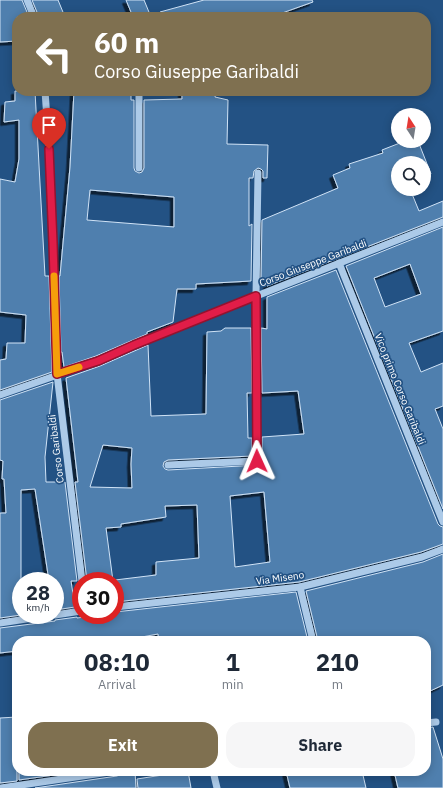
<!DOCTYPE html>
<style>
:root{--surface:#fff;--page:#f6f6f7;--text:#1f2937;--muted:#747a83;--accent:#7f7050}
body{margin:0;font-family:"IBM Plex Sans",sans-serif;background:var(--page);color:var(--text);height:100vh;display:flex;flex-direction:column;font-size:15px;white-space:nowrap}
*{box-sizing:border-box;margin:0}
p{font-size:13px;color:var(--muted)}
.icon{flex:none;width:22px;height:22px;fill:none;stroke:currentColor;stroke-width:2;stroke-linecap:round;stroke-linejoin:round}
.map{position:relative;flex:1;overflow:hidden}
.details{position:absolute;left:12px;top:636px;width:419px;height:140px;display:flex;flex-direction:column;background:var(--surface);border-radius:16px;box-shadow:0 2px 10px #0003}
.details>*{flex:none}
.guide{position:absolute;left:12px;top:12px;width:419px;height:84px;border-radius:16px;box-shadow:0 2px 10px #0003;background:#7f7050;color:#fff;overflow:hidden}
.needle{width:26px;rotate:348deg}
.controls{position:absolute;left:391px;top:108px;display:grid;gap:8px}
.controls a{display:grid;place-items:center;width:40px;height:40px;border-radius:50%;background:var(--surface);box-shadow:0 2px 10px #0003;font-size:20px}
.speed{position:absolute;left:12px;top:572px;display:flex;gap:8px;font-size:20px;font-weight:700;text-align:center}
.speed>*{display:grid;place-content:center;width:52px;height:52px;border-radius:50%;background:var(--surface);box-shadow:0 2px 10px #0003;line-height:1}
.speed small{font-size:10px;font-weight:400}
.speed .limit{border:6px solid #d22;background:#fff;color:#111}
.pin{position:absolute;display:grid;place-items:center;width:34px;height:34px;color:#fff;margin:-41px -17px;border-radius:50% 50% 50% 0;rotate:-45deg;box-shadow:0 0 4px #0007}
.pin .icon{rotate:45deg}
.me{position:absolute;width:44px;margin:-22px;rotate:359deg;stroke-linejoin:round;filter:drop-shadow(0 0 3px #0008)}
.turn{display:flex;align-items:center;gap:14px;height:84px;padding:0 16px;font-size:18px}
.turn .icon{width:52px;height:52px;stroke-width:2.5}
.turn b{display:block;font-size:28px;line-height:34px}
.eta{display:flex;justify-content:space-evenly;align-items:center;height:68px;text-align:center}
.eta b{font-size:24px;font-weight:700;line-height:28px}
.primary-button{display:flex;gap:8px;margin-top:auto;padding:8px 16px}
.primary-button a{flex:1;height:46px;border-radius:16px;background:var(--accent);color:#fff;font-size:16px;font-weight:700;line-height:46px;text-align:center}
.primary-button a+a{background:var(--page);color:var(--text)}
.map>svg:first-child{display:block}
.building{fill:#507fae;stroke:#d0e3f6;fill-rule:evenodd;filter:url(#shadow)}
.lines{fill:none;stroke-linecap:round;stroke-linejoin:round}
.minor{stroke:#accae8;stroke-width:7}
.route-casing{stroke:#92132f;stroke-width:10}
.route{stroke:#e11d48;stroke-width:7}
.slow{stroke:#f59e0b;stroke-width:7}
.labels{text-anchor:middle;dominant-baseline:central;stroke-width:3.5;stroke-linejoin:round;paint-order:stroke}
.street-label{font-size:10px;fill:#fff;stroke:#235284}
</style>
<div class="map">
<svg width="443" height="788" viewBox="0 0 443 788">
<defs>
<filter id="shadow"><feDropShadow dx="-3.5" dy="3.5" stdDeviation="0" flood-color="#0009"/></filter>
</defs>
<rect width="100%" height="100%" fill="#235284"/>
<g class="building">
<path d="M 0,0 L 22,0 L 29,17 L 17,17 L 17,41 L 0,42 Z"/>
<path d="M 32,0 L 58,0 L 65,17 L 39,17 Z"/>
<path d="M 126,0 L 144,0 L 151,17 L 133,17 Z"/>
<path d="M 204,0 L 312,0 L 313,2 L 271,17 L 161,17 L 160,12 Z"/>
<path d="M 15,91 L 35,91 L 45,276 L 49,276 L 52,372 L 0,390 L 0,360 L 6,359 L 7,343 L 25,343 L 26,315 L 0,312 L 0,179 L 15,182 L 19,159 L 19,120 L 4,122 L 5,102 L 15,101 Z"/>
<path d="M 74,91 L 131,91 L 131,100 L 134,100 L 134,168 L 135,171 L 139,173 L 142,172 L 144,168 L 144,100 L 182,99 L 182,91 L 216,91 L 215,97 L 228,100 L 227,144 L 268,145 L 267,178 L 263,178 L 263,171 L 261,169 L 258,168 L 254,171 L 253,178 L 249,178 L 249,226 L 252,224 L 251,281 L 196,284 L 196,289 L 177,289 L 173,322 L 147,332 L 147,334 L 96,356 L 64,367 L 62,352 L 61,352 L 59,276 L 60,276 L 70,167 ZM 90,190 L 174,197 L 174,227 L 87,220 Z"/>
<path d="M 405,141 L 418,141 L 431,174 L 424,176 L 424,163 L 398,163 L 398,189 L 410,189 L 419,211 L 443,201 L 443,217 L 267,286 L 267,280 L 261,280 L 262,220 L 338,188 L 333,175 L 350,168 L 349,164 L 383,153 L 382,150 Z"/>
<path d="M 443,227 L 443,331 L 409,343 L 421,372 L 443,363 L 443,406 L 435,409 L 443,429 L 443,509 L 346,266 ZM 410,264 L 421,294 L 385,307 L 374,278 Z"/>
<path d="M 336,270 L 438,524 L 440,526 L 443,527 L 443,544 L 421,552 L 299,582 L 115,602 L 115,580 L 156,575 L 156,562 L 199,558 L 197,505 L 165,506 L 166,517 L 121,524 L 121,527 L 106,528 L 113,581 L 87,581 L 75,482 L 78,482 L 66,378 L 100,366 L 148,345 L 151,416 L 206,414 L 207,332 L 221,331 L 225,328 L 251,328 L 252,393 L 247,393 L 248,438 L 252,438 L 252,456 L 168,460 L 164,462 L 163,466 L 165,469 L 168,470 L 259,465 L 261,464 L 262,461 L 262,437 L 304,434 L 298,391 L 262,393 L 261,328 L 267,329 L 267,297 ZM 103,445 L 132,448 L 131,464 L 132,488 L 90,487 ZM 264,492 L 270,562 L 235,567 L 230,496 Z"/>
<path d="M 53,382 L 45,457 L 46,482 L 65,482 L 77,581 L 71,581 L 75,607 L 55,610 L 55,581 L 49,581 L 35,489 L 21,490 L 21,615 L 0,618 L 0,513 L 6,513 L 4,479 L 2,479 L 3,461 L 0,460 L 0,400 Z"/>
<path d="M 443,554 L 443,685 L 426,693 L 426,641 L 318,641 L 306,591 L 423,562 Z"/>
<path d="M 296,592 L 308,641 L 159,641 L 158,634 L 120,641 L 109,641 L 108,638 L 90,641 L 17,641 L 17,651 L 0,653 L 0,628 L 55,621 L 55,620 L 77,617 L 77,618 L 85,617 L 85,618 L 107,615 L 115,615 L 115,612 Z"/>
<path d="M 17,717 L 17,781 L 0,783 L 0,718 Z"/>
<path d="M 433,727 L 443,759 L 443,788 L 398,788 L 394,771 L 426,771 L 426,728 Z"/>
<path d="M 19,771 L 82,771 L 19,780 Z"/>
<path d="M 121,771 L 135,771 L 136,788 L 35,788 L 117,776 L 119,775 Z"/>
<path d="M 188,771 L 191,788 L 138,788 L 137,779 Z"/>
<path d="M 286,771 L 362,771 L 366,788 L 290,788 Z"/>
</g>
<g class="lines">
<g class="minor">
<path d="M 27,0 L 34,17"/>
<path d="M 45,91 L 48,133 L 53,243 L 57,374 L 82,581"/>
<path d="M 139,91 L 139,168"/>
<path d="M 339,263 L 443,522"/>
<path d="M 0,395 L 98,361 L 134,345 L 201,318 L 443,222"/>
<path d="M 168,465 L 257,461 L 256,296 L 258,173"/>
<path d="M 300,587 L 313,641"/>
<path d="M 115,607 L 300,587 L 422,557 L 443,549"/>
<path d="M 55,615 L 81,611"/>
<path d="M 0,623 L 52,615"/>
<path d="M 426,723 L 436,722"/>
<path d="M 213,771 L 217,788"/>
<path d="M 1,788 L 116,771"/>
</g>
</g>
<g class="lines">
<defs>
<path id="route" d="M 49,149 L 53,243 L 57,374 L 98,361 L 134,345 L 256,296 L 257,461"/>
</defs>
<use href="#route" class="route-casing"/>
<use href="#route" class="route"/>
<path class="slow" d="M 54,276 L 57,374 L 79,367"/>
</g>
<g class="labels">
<g class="street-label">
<text transform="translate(313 263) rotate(-21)">Corso Giuseppe Garibaldi</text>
<text transform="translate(400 389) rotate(68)">Vico primo Corso Garibaldi</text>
<text transform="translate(56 449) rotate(-97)">Corso Garibaldi</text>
<text transform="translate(280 578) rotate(-8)">Via Miseno</text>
</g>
</g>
</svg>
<div class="controls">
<a><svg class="needle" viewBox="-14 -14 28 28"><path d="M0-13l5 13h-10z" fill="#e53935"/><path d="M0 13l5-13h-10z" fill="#747a83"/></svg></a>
<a><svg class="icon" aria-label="search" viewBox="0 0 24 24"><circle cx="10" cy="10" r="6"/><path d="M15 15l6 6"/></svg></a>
</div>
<div class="speed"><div>28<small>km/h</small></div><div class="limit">30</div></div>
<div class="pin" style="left:49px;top:149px;background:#d93025"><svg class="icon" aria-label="arrive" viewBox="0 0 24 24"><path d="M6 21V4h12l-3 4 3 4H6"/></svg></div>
<svg class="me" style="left:257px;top:461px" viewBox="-20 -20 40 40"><path d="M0-17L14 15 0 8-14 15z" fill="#e11d48" stroke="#fff" stroke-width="4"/></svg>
<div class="guide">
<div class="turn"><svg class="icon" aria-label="left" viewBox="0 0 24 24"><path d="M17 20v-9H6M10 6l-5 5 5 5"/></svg><div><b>60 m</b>Corso Giuseppe Garibaldi</div></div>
</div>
<section class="details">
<div class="eta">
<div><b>08:10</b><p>Arrival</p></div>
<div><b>1</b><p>min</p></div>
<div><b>210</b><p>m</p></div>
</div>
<div class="primary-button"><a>Exit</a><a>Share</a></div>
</section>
</div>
